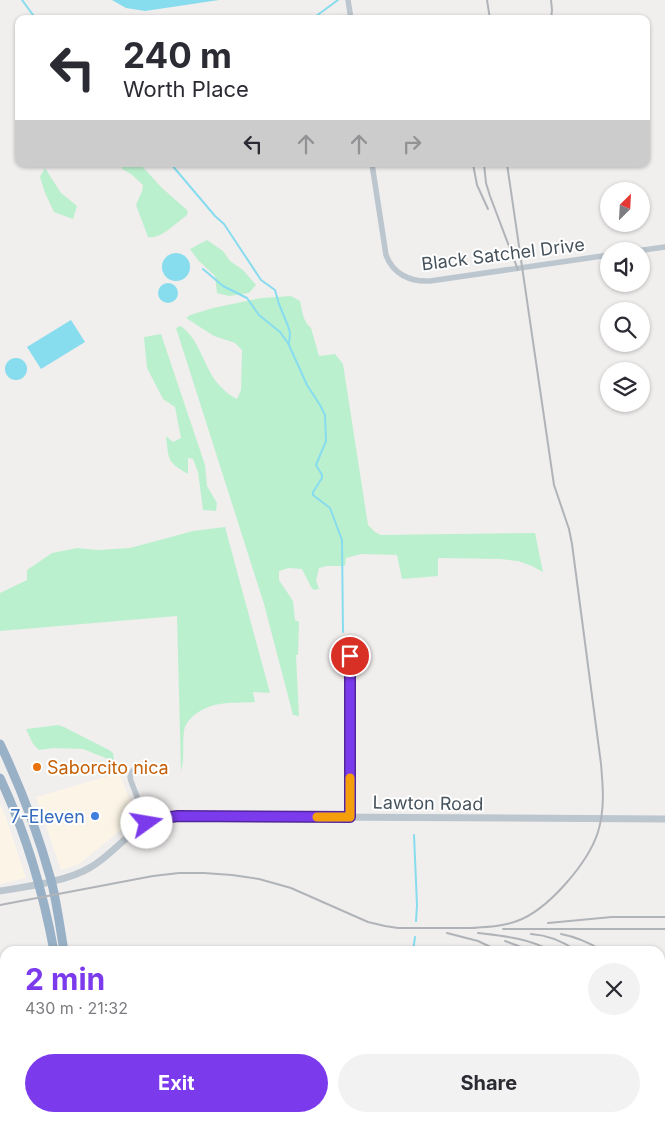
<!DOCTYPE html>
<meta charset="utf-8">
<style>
:root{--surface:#fff;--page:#f2f2f3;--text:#2b2b33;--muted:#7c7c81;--accent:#7c3aed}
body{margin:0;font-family:Inter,sans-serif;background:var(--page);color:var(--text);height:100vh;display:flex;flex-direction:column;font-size:19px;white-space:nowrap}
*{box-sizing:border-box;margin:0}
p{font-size:16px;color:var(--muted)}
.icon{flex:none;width:28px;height:28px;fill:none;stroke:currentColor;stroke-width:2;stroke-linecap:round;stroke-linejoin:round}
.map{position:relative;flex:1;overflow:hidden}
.side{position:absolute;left:0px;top:946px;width:665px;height:176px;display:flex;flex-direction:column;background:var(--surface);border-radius:15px 15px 0 0;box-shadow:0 1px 4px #0004}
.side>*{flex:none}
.top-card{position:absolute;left:15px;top:15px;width:635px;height:152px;border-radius:10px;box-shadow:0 1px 4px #0004;background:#fff;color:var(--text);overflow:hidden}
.needle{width:32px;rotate:24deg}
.buttons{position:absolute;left:600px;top:182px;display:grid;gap:10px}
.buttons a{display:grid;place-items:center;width:50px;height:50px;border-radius:50%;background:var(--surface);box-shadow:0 1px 4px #0004;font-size:25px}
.pin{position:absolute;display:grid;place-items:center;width:42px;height:42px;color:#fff;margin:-21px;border:2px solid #fff;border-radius:50%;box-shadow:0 1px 5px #0007}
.me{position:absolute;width:55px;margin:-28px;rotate:77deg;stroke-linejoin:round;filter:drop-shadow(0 0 4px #0008)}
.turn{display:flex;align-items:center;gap:18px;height:105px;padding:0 25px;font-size:22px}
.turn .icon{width:65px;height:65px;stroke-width:2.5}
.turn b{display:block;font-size:35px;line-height:42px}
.lanes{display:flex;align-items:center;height:48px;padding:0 25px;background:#0003;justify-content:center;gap:25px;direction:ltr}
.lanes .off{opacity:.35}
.round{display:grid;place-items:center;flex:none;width:52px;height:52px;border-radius:26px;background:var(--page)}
.head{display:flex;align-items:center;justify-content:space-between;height:85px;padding:0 25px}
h1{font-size:30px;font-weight:700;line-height:38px;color:var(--accent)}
.action{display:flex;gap:10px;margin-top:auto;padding:10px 25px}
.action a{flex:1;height:58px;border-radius:30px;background:var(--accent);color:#fff;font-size:20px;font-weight:700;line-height:58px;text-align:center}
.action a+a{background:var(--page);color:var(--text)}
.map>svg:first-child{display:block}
.commercial{fill:#fcf5e7}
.green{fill:#bbf0ce}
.water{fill:#87dcee}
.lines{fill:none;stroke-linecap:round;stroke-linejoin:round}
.stream{stroke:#87dcee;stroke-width:2}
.minor{stroke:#bcc6ce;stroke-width:5.5}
.tertiary{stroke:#bcc6ce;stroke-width:7}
.trunk{stroke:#99b1c6;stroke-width:9}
.rail{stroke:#b0b4b9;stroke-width:2}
.route-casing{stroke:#51269a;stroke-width:12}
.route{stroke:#7c3aed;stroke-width:9}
.slow{stroke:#f59e0b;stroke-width:9}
.food-dot{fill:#e8710a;stroke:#fff;stroke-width:2}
.shop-dot{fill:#3f7fe0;stroke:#fff;stroke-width:2}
.labels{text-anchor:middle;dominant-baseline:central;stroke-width:4;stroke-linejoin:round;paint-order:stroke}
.street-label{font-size:18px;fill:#46525c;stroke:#fff}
.food-label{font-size:18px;fill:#c56008;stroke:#fff;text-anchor:start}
.shop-label{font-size:18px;fill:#366cbe;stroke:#fff;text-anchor:end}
</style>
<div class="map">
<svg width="665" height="1122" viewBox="0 0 665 1122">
<rect width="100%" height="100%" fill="#f1eeee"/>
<g class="commercial">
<path d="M 119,773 L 138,820 L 133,820 L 79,864 L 61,870 L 36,797 Z"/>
<path d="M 0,804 L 7,820 L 26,878 L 0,884 Z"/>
</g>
<g class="green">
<path d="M 121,164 L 140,164 L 162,188 L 187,210 L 188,213 L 186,216 C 176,223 160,240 148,237 L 136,205 L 142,191 L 143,185 L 131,174 L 122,169 Z"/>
<path d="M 45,168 L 61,193 L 77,206 L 73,219 L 54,212 L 45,193 L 40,177 Z"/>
<path d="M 207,240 L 223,251 L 230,261 L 243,270 L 256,285 L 249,293 L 229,296 L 217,293 L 215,276 L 198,260 L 190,249 Z"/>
<path d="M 291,296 L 300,301 C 302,310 303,322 311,328 L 319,356 L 335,354 L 343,364 L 368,525 L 375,532 L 381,535 L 535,533 L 543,572 L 532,566 L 518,561 L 500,559 L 438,558 L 438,576 L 402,579 L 397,555 L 361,554 L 346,558 L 345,566 L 327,566 L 319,568 L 316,580 L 319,589 L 314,590 L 311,587 L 302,569 L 289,568 L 279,571 L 279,580 L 293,601 L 295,620 L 299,622 L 298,655 L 296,655 L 299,716 L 293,715 L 264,604 L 176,328 L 181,326 C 196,337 201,355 209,370 C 214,381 226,394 237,399 L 241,390 L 242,350 L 235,343 L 214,336 L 186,318 L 190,315 L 213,308 L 261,298 Z"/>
<path d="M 161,334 L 205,465 L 207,486 L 217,503 L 216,511 L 203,510 L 198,472 L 193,459 L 188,458 L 188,474 C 166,461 169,460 166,436 L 173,442 L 181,438 L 175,407 L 163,399 L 147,368 L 144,337 Z"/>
<path d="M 225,527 L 270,693 L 253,692 L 255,702 C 244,703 229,702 220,704 C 205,706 187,716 184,731 C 182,745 185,757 181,771 L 177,616 L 0,631 L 0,593 L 27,580 L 27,570 L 52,553 L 77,548 L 98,550 L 130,548 L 193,531 Z"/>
<path d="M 58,725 L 64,727 L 109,750 L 113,753 L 114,759 L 113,761 L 83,749 L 53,748 L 39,750 L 33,744 L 26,729 Z"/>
</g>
<g class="water">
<path d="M 112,0 L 219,0 L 145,11 L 126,8 Z"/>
<circle cx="176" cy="267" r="14"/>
<circle cx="168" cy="293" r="10"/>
<path d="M 71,320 L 85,342 L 41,369 L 27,347 Z"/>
<circle cx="16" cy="369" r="11"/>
</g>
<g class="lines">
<g class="stream">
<path d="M 22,0 L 36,19"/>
<path d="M 312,19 L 338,0"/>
<path d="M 171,164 L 215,216 L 224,224 L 261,280 L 275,290 L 279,304 L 288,326 L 290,333 L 289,343"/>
<path d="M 203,269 L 223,286 L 247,298 L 259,315 L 280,332 L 288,343 L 307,385 L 320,405 L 325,415 L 326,441 L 316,465 L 322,475 L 322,478 L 313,492 L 313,495 L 330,508 L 342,540 L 343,632"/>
<path d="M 414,835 L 417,905 L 416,921"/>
<path d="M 413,951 L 415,937"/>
<path d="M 139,1118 L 140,1121 L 143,1122"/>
<path d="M 522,1118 L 523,1122"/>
<path d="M 151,1122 L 155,1121 L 157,1122"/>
<path d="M 165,1122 L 171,1120 L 176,1122"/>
<path d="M 180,1122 L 185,1120 L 188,1122"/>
<path d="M 195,1122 L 199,1119 L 203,1121 L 206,1119 L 211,1118"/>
</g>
<g class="minor">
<path d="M 348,0 L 351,19"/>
<path d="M 372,164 L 386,255 C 393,274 410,282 430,281 L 609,255"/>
<path d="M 636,251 L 665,247"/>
<path d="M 133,770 L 130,777 L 131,781 L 147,823"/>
<path d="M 350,817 L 351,656"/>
<path d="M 0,990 L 5,987"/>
</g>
<path class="tertiary" d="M 0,891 C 26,887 69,881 91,867 C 117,852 134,822 165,818 C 183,815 201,816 218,816 C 252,816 286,817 320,817 C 435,818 550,819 665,819"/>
<g class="trunk">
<path d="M 0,744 C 21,788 38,833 51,880 C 57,903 60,928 64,951"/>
<path d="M 0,778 C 26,833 43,892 54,951"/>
<path d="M 64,1122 L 64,1118"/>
<path d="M 71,1122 L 72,1118"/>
</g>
<g class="rail">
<path d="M 487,0 L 490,19"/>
<path d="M 551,0 L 552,10 L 551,19"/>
<path d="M 451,17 L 452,19"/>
<path d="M 473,164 L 477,185 L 488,209"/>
<path d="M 484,164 L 486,183 L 490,196 L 518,270"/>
<path d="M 0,905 L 153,876 L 179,873 L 204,873 L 232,875 L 259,879 L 291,888 L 368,922 L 385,926 L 398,928 L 475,928"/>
<path d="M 548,923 L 612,917 L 665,917"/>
<path d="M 468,928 C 485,927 501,927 517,921 C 548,910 588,863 598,832 C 605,809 603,787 601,764 L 572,544 L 569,529 L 554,485 L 507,164"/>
<path d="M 503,929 L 665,929"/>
<path d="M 447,933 L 478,941 L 499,951"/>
<path d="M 478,933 C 503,936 529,938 551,951"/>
<path d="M 531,934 C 547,935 564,942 577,951"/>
<path d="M 561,934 C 577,937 590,943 603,951"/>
<path d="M 505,941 L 521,947 L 527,951"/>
<path d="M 557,1118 L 558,1122"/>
<path d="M 568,1118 L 570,1122"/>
<path d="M 587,1118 L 589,1122"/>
<path d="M 607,1118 L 608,1122"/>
<path d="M 623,1118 L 625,1122"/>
<path d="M 647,1118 L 648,1122"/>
<path d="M 660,1118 L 662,1122"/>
</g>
</g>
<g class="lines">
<defs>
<path id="route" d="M 147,823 L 163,818 L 178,816 L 350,817 L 350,656"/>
</defs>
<use href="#route" class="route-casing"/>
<use href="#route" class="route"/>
<path class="slow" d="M 317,817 L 350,817 L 350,778"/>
</g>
<circle class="food-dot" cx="37" cy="767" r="5"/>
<circle class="shop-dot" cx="95" cy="816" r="5"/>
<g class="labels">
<g class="street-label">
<text transform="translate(503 254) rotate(-7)">Black Satchel Drive</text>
<text transform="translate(428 803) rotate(1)">Lawton Road</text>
</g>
<g class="food-label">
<text x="47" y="767">Saborcito nica</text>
</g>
<g class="shop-label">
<text x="85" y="816">7-Eleven</text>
</g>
</g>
</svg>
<div class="buttons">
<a><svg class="needle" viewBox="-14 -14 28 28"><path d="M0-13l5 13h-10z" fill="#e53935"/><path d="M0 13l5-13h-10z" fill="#7c7c81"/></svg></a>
<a><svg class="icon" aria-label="sound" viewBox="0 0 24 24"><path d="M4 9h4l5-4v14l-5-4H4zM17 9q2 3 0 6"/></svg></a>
<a><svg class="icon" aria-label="search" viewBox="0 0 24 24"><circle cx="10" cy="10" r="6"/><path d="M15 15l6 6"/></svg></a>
<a><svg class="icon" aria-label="layers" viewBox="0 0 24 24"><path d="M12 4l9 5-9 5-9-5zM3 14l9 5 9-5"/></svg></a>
</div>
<div class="pin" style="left:350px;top:656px;background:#d93025"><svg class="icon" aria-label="arrive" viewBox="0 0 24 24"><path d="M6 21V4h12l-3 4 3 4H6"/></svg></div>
<svg class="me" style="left:147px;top:823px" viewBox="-20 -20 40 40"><circle r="19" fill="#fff"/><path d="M0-13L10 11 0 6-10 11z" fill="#7c3aed"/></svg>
<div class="top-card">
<div class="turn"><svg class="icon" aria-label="left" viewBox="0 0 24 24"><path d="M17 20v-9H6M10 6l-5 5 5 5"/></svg><div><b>240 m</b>Worth Place</div></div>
<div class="lanes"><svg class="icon" aria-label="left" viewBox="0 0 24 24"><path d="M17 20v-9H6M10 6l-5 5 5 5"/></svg><svg class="icon off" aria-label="ahead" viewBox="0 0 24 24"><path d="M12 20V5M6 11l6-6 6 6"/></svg><svg class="icon off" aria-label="ahead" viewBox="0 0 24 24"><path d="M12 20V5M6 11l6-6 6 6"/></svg><svg class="icon off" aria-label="right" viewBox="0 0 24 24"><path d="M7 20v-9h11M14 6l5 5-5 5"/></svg></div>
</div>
<section class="side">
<div class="head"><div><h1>2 min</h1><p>430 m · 21:32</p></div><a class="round"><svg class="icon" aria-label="close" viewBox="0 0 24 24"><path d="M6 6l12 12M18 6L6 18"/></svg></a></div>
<div class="action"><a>Exit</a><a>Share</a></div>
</section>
</div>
